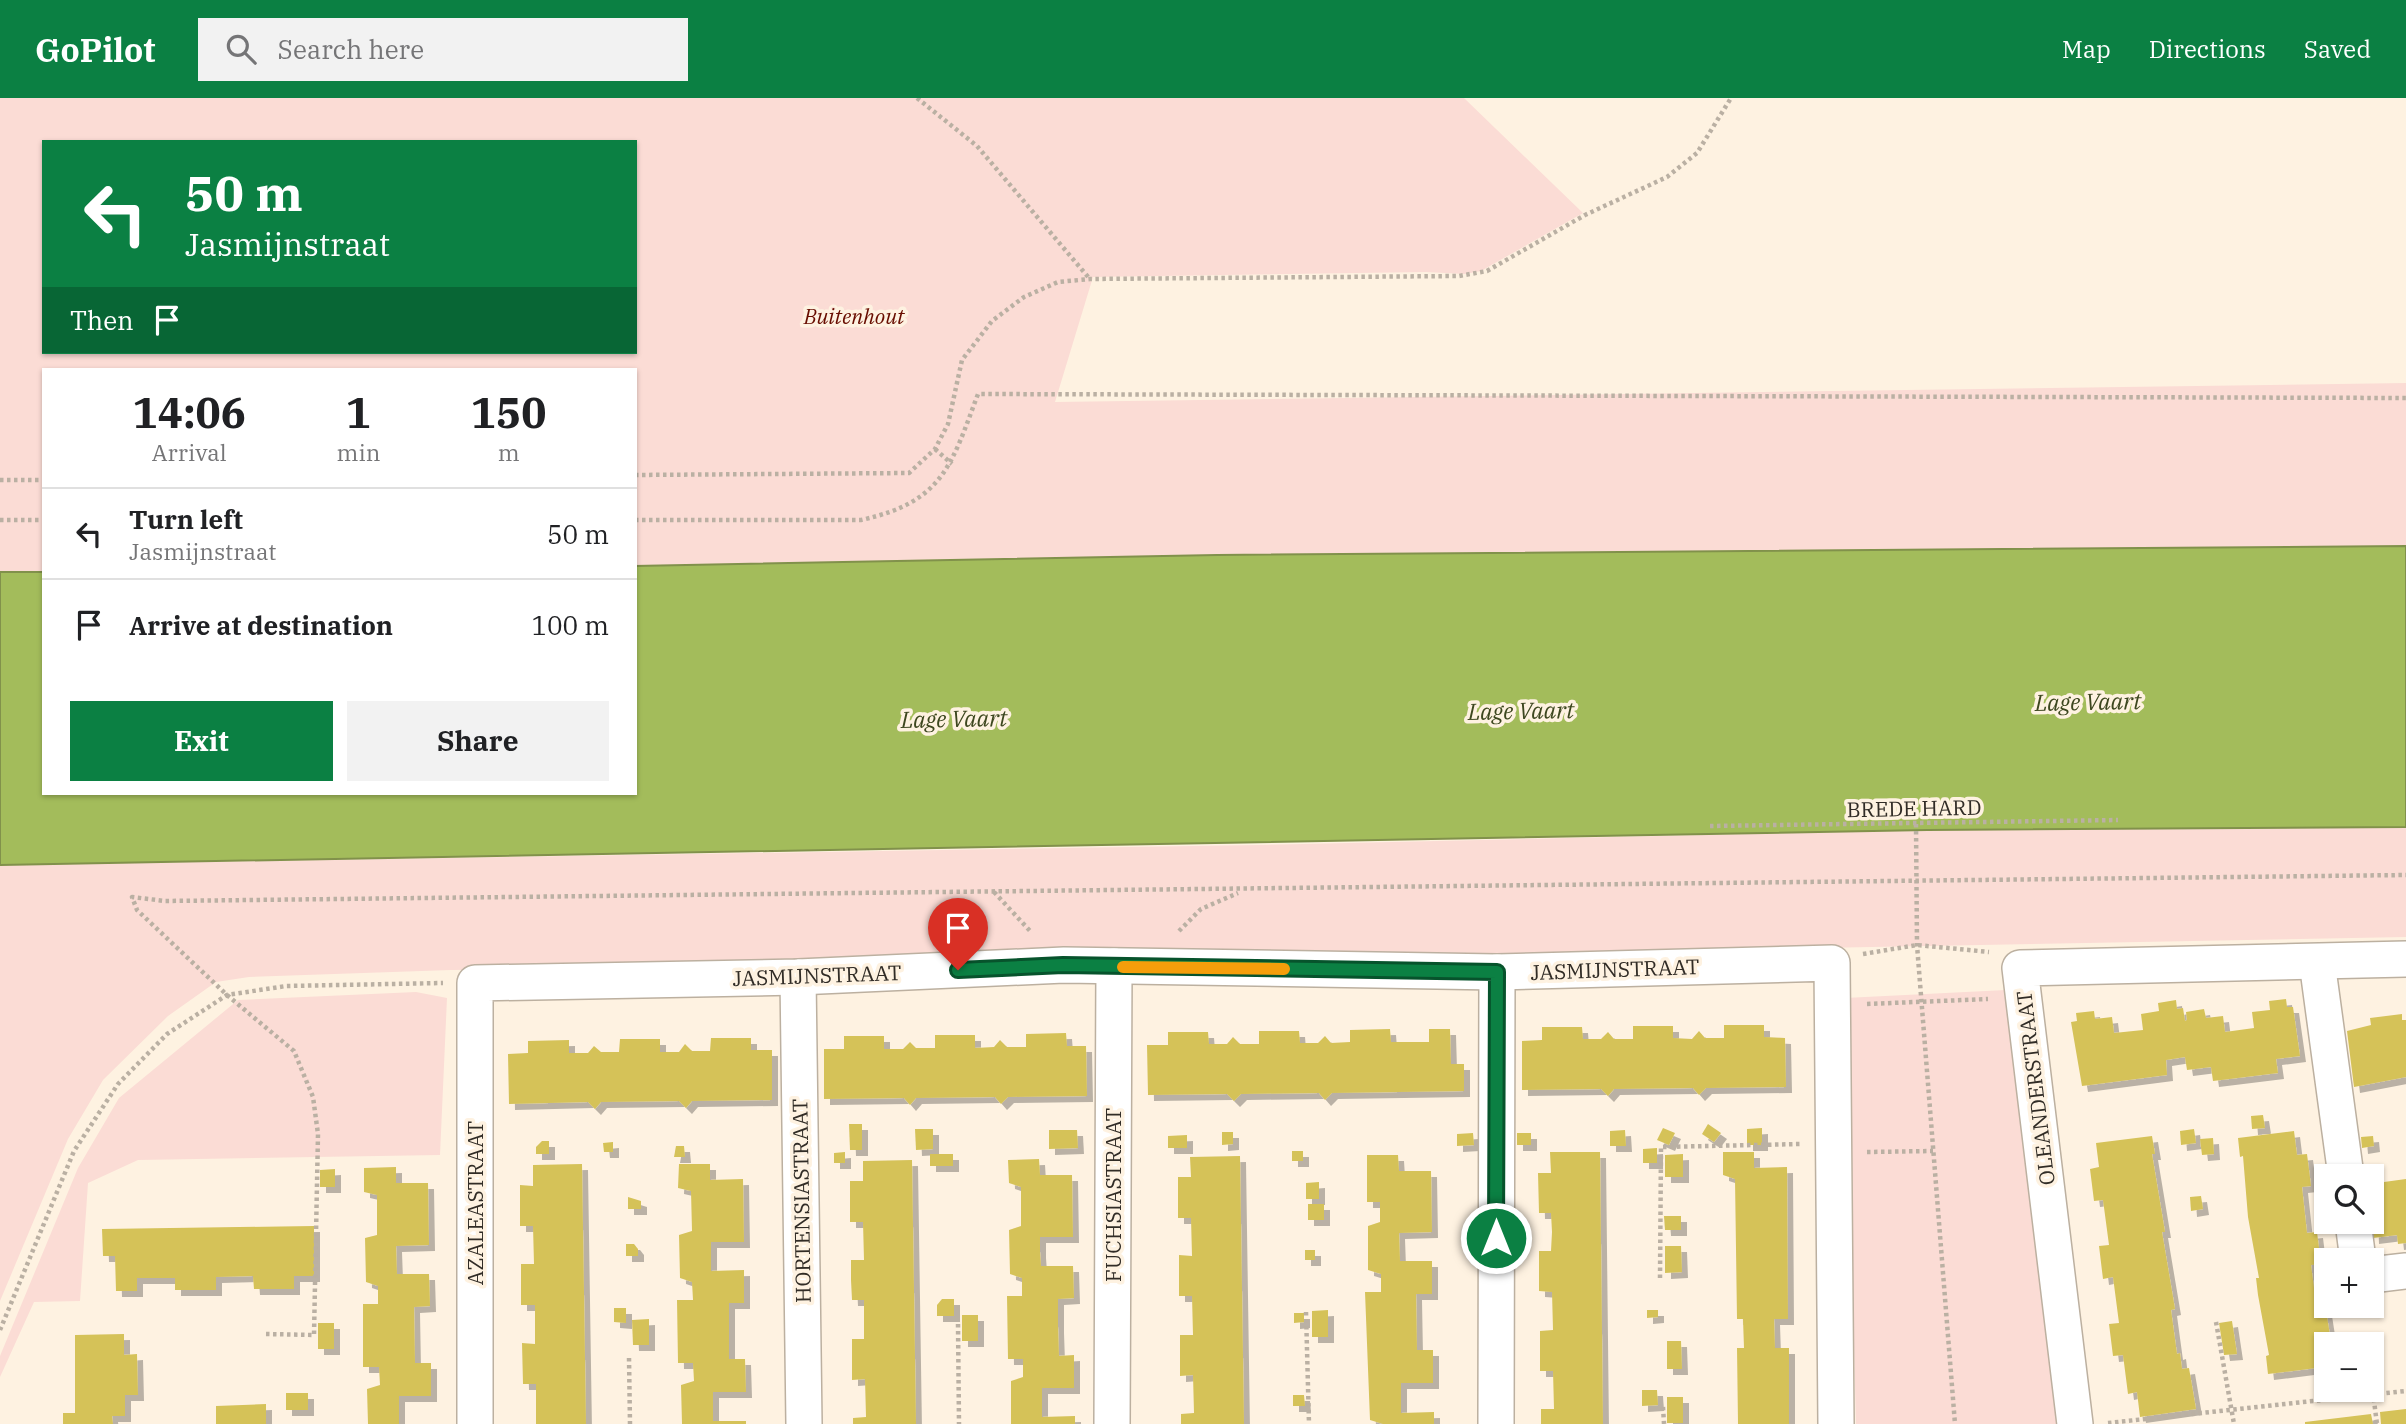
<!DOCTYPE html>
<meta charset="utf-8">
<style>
:root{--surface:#fff;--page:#f2f2f2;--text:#202124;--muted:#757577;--line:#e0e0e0;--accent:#0b8043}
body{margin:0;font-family:"IBM Plex Serif",serif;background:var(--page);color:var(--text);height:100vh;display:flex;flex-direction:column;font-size:26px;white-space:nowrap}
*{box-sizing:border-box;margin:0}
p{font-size:23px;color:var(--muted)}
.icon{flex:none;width:38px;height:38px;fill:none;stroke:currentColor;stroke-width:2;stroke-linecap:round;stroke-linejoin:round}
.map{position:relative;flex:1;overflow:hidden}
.panel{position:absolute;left:42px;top:270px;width:595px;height:427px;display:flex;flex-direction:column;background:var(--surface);border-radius:0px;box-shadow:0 2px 5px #0004}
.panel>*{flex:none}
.guide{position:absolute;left:42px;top:42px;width:595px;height:214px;border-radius:0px;box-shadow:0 2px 5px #0004;background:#0b8043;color:#fff;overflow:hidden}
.tools{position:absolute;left:2314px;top:1066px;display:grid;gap:14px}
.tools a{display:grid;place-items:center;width:70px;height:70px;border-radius:0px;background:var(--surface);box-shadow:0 2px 5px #0004;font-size:35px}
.pin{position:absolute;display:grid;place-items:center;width:60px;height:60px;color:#fff;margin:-72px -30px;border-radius:50% 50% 50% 0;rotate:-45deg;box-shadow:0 0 7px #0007}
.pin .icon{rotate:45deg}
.me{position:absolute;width:77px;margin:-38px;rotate:0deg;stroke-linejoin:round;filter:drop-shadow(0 0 5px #0008)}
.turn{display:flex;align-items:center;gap:24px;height:147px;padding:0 28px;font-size:32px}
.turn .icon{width:91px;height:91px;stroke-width:2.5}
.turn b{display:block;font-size:49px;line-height:60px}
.then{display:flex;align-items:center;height:66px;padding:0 28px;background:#0003;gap:14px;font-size:26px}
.eta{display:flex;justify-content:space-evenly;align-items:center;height:119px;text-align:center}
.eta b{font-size:42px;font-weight:700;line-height:49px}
.primary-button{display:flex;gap:14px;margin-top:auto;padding:14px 28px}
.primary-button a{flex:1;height:80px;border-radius:0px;background:var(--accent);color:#fff;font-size:28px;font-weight:700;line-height:80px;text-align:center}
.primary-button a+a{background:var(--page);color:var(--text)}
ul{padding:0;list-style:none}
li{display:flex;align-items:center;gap:21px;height:91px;padding:0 28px;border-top:2px solid var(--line)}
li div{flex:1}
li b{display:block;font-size:26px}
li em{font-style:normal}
header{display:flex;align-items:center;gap:42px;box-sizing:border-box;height:98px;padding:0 35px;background:var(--accent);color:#fff}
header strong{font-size:33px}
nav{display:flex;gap:38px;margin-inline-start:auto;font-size:24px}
.search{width:490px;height:63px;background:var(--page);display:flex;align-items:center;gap:18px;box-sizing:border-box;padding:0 24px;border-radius:0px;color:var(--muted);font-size:26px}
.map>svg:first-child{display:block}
.green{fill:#fbdcd5;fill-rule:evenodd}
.water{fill:#a3bc5b;stroke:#81914b;stroke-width:2}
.building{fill:#d5c259;filter:url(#shadow)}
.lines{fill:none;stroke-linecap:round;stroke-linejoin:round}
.minor-casing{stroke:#bcb0a0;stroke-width:38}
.path{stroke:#bab0a3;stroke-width:4.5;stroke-dasharray:3.5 3.5;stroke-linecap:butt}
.minor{stroke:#fff;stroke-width:35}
.route-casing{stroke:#07532c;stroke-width:18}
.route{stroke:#0b8043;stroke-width:12}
.slow{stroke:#f59e0b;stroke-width:12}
.labels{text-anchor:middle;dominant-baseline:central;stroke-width:7;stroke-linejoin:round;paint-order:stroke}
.park-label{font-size:21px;font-style:italic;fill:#680d00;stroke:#fef2e1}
.street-label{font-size:21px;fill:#312c26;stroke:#fef2e1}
.water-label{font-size:23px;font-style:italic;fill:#3d471f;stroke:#fef2e1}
</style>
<header>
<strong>GoPilot</strong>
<div class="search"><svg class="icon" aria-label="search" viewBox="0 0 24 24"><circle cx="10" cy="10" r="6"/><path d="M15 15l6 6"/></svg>Search here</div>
<nav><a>Map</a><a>Directions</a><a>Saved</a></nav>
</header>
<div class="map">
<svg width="2406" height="1326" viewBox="0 0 2406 1326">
<defs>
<filter id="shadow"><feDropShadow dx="6" dy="6" stdDeviation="0" flood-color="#0004"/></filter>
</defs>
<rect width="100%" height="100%" fill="#fef2e1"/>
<g class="green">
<path d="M 0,0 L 1464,0 L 1583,115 L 1481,173 L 1465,176 L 1426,174 L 1093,179 L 1055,304 L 2406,285 L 2406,448 L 1217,457 L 635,468 L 635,271 L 44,271 L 44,474 L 0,474 ZM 44,44 L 635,44 L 635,254 L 44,254 Z"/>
<path d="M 2406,729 L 2406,839 L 742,870 L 451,872 L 249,879 L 216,884 L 168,918 L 103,982 L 68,1041 L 0,1203 L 0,767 L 1258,747 L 1927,732 Z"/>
<path d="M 2006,892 L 2060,1326 L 1856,1326 L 1845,900 Z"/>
<path d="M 416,894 L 447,900 L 440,1057 L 138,1062 L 88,1085 L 80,1203 L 34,1204 L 0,1279 L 0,1258 L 78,1070 L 119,1000 L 238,902 Z"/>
</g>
<path class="water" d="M 2406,448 L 2406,729 L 1927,732 L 0,767 L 0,474 L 44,474 L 44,695 L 635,695 L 635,468 L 1217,457 Z"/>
<g class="building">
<path d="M 2286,901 L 2287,909 L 2293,909 L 2300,958 L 2276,961 L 2278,975 L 2213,983 L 2211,969 L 2187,972 L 2185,959 L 2166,962 L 2167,977 L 2082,988 L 2071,924 L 2077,923 L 2076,915 L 2094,913 L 2095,921 L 2112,919 L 2114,935 L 2143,932 L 2141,916 L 2159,913 L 2158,905 L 2176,902 L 2177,911 L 2183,910 L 2185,923 L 2187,922 L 2186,914 L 2204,911 L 2206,920 L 2223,918 L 2225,934 L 2254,930 L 2252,914 L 2270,912 L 2269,903 Z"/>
<path d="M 2402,916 L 2402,922 L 2406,922 L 2406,979 L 2354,989 L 2347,933 L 2371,927 L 2370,920 Z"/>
<path d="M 1724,927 L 1764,927 L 1764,939 L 1785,940 L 1786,989 L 1706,990 L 1699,997 L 1693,990 L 1614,991 L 1608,998 L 1601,991 L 1522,992 L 1522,943 L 1542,942 L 1542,929 L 1582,929 L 1583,941 L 1601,941 L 1608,934 L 1614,941 L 1633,941 L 1633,928 L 1673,928 L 1673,940 L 1692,941 L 1699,933 L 1705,940 L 1724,940 Z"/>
<path d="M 1390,931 L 1391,944 L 1429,944 L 1429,931 L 1450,931 L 1451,966 L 1464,966 L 1464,993 L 1332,995 L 1325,1002 L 1319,995 L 1241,996 L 1234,1003 L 1227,996 L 1148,997 L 1147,947 L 1168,947 L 1168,934 L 1208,934 L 1209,946 L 1227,946 L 1233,939 L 1240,946 L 1259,946 L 1259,933 L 1299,933 L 1300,945 L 1318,945 L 1325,938 L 1331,945 L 1350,944 L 1350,932 Z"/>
<path d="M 1066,935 L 1067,948 L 1086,948 L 1087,998 L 1008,999 L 1001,1006 L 995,999 L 916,1000 L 910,1007 L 904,1000 L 824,1001 L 824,951 L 844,951 L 844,938 L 884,938 L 884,951 L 903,951 L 910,944 L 916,950 L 935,950 L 935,937 L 975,937 L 975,950 L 994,949 L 1000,942 L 1007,949 L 1026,949 L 1026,936 Z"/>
<path d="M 711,940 L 751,940 L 751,952 L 772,952 L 772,1002 L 692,1003 L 686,1010 L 679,1003 L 601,1004 L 595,1011 L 588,1004 L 509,1006 L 508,956 L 528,955 L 528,943 L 569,942 L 569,955 L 588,955 L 594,948 L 601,954 L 619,954 L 620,941 L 660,941 L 660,954 L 679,954 L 685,946 L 692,953 L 710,953 Z"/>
<path d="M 2263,1017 L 2265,1030 L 2252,1031 L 2251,1018 Z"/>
<path d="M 849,1026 L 862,1026 L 862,1052 L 850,1052 Z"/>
<path d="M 1708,1026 L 1721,1035 L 1714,1044 L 1702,1036 Z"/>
<path d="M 1663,1030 L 1675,1035 L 1669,1047 L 1657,1042 Z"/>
<path d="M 1762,1030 L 1762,1047 L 1747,1047 L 1747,1031 Z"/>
<path d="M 915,1031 L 933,1031 L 933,1051 L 916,1052 Z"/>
<path d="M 2194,1031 L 2196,1045 L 2181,1047 L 2180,1033 Z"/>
<path d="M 1049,1032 L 1077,1032 L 1078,1050 L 1049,1051 Z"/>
<path d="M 1625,1032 L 1626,1048 L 1610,1048 L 1610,1033 Z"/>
<path d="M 2294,1033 L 2297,1057 L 2307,1056 L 2311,1088 L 2302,1089 L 2307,1135 L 2317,1134 L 2321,1166 L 2311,1167 L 2317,1213 L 2326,1212 L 2331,1244 L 2321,1245 L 2324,1269 L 2268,1276 L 2266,1258 L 2269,1257 L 2258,1197 L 2256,1180 L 2259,1180 L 2248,1119 L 2243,1058 L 2240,1059 L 2238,1040 Z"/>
<path d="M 1222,1034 L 1233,1034 L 1233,1046 L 1222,1047 Z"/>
<path d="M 1473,1035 L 1474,1047 L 1457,1048 L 1457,1036 Z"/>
<rect x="1517" y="1035" width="14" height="12"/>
<path d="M 1187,1037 L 1187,1050 L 1168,1050 L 1168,1038 Z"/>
<path d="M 2152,1038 L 2155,1056 L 2152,1056 L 2165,1134 L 2162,1134 L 2175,1211 L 2171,1212 L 2177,1256 L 2180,1255 L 2182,1271 L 2189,1270 L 2196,1311 L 2140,1319 L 2137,1294 L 2128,1296 L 2123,1257 L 2113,1258 L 2109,1226 L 2119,1225 L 2113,1179 L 2103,1181 L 2099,1148 L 2109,1147 L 2103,1102 L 2094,1103 L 2090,1071 L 2099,1069 L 2096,1045 Z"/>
<path d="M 2373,1038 L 2374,1048 L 2362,1050 L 2361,1039 Z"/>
<path d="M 2213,1040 L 2214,1056 L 2202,1057 L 2200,1041 Z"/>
<path d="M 542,1043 L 549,1043 L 549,1056 L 536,1056 L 536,1049 Z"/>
<path d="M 613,1044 L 613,1054 L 604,1054 L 603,1045 Z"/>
<path d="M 676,1048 L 684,1048 L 685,1059 L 674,1059 Z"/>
<path d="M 1657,1050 L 1657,1065 L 1643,1065 L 1643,1051 Z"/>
<rect x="1292" y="1053" width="11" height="10"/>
<path d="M 845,1054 L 845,1065 L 834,1065 L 834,1055 Z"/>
<path d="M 1550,1054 L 1600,1054 L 1603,1326 L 1541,1326 L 1541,1311 L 1554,1311 L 1553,1273 L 1540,1273 L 1540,1233 L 1553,1232 L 1552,1194 L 1539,1193 L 1539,1153 L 1551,1153 L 1552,1134 L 1551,1115 L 1539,1115 L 1538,1075 L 1551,1075 Z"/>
<path d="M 1723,1054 L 1754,1054 L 1754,1070 L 1787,1069 L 1788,1221 L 1774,1221 L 1775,1250 L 1789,1250 L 1789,1326 L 1738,1326 L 1737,1250 L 1744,1250 L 1743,1221 L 1737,1221 L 1735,1081 L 1723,1077 Z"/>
<rect x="930" y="1056" width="23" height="12"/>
<path d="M 1683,1056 L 1683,1079 L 1665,1079 L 1665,1057 Z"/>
<path d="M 1367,1057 L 1398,1057 L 1399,1073 L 1431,1073 L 1432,1134 L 1399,1135 L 1400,1163 L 1432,1163 L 1432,1196 L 1416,1196 L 1417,1252 L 1433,1252 L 1433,1285 L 1401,1285 L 1401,1315 L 1434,1314 L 1434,1326 L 1383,1326 L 1370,1322 L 1365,1194 L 1381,1194 L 1381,1176 L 1368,1172 L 1368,1128 L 1380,1124 L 1380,1104 L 1367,1104 Z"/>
<path d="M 1240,1058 L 1244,1326 L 1181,1326 L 1181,1316 L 1194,1315 L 1193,1277 L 1180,1278 L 1180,1237 L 1193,1237 L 1192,1198 L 1179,1198 L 1179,1157 L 1192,1158 L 1191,1120 L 1178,1120 L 1178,1079 L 1191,1079 L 1190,1059 Z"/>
<path d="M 1039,1061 L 1040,1077 L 1072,1077 L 1073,1139 L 1040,1139 L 1040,1154 L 1041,1168 L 1073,1168 L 1074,1200 L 1058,1201 L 1058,1229 L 1059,1258 L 1074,1257 L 1074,1290 L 1042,1290 L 1042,1319 L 1075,1318 L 1075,1326 L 1011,1326 L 1011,1283 L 1023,1279 L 1023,1261 L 1008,1261 L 1007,1198 L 1022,1198 L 1022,1180 L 1010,1176 L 1009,1132 L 1021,1128 L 1021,1089 L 1009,1085 L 1008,1062 Z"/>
<path d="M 912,1062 L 916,1326 L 853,1326 L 853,1320 L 866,1319 L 865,1281 L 852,1282 L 852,1241 L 864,1241 L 864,1202 L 852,1202 L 851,1182 L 851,1162 L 864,1162 L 863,1124 L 850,1124 L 850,1083 L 863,1083 L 863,1063 Z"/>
<path d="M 582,1066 L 586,1326 L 536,1326 L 536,1286 L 523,1286 L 522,1245 L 535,1246 L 535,1207 L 521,1207 L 521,1166 L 534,1166 L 533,1128 L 520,1128 L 520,1087 L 533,1088 L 533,1067 Z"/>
<path d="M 679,1066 L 710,1066 L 710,1082 L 743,1081 L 744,1144 L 711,1144 L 711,1173 L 744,1172 L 744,1205 L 729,1205 L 729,1261 L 745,1261 L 746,1294 L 713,1294 L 713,1323 L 746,1323 L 746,1326 L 682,1326 L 681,1287 L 694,1283 L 693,1265 L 678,1265 L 677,1202 L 693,1202 L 692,1184 L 680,1180 L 679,1137 L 692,1133 L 691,1093 L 678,1090 Z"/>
<path d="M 396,1069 L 396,1085 L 428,1085 L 429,1147 L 396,1148 L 397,1176 L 429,1176 L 430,1208 L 414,1209 L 415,1265 L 431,1265 L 431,1298 L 399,1298 L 399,1326 L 368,1326 L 367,1291 L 380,1287 L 379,1269 L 363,1269 L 363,1206 L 378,1206 L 378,1188 L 366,1184 L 365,1140 L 377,1137 L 377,1097 L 364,1094 L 364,1070 Z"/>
<path d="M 335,1071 L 335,1089 L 320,1089 L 320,1072 Z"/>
<path d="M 2384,1081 L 2384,1084 L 2406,1081 L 2406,1145 L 2398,1146 L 2397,1137 L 2373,1140 L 2371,1083 Z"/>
<path d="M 1319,1084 L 1319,1101 L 1306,1101 L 1306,1085 Z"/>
<path d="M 2201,1098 L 2203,1111 L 2191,1113 L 2190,1099 Z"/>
<path d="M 628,1099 L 641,1103 L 641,1111 L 628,1111 Z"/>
<rect x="1308" y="1106" width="16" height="16"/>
<path d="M 1664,1118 L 1681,1118 L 1681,1132 L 1665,1132 Z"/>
<path d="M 314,1128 L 314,1178 L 294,1178 L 294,1191 L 254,1191 L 253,1178 L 216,1179 L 216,1192 L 175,1192 L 175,1180 L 137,1180 L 137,1193 L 116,1193 L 115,1158 L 103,1158 L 102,1131 Z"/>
<path d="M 626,1146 L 634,1146 L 638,1151 L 638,1158 L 626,1158 Z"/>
<path d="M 1665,1148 L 1681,1148 L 1682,1174 L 1665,1175 Z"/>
<rect x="1305" y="1152" width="10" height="10"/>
<path d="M 942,1201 L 954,1201 L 954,1218 L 937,1218 L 937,1207 Z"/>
<path d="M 614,1210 L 626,1210 L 626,1225 L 614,1224 Z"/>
<path d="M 1328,1212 L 1328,1239 L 1312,1239 L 1312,1213 Z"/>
<path d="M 1647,1212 L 1658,1212 L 1658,1219 L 1647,1220 Z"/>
<path d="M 1294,1215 L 1304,1215 L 1304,1224 L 1294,1225 Z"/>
<rect x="962" y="1217" width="16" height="26"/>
<path d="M 649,1221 L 649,1247 L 633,1247 L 632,1222 Z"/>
<path d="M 2232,1223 L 2237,1256 L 2224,1257 L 2219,1225 Z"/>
<rect x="318" y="1225" width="16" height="26"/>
<path d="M 124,1236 L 124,1257 L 137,1256 L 138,1297 L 125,1297 L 125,1318 L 112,1318 L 113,1326 L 63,1326 L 63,1315 L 75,1315 L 75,1237 Z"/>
<path d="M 1667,1243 L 1681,1243 L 1682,1271 L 1667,1271 Z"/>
<path d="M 1642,1292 L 1657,1292 L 1658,1307 L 1642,1308 Z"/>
<rect x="286" y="1295" width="22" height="17"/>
<path d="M 1293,1297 L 1304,1297 L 1305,1308 L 1293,1308 Z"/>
<rect x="1667" y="1299" width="16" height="26"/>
<path d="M 266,1306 L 266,1326 L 216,1326 L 216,1308 Z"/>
<path d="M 2406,1311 L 2406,1326 L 2381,1326 L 2380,1314 Z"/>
<path d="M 2371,1316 L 2373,1326 L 2305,1326 L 2305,1324 Z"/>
</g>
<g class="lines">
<defs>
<g id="minor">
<path d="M 2317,864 L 2346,1078"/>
<path d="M 798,879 L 804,1326"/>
<path d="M 2353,1124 L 2358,1162"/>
<path d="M 2371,1177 L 2406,1173"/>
<path d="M 475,1326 L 475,885 L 798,879 L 1064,867 L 1497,874 L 1832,865 L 1836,1326"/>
<path d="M 1112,1326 L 1114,868"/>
<path d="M 1496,1326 L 1497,874"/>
<path d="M 2075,1326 L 2020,870 L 2406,861"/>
</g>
</defs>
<use href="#minor" class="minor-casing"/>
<g class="path">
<path d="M 917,0 L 977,48 L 1089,180"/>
<path d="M 935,351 L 952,366"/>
<path d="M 635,377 L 909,375 L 935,351 L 948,326 L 962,262 L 992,223 L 1024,199 L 1058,184 L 1090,181 L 1459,178 L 1487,173 L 1585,117 L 1667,79 L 1697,55 L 1731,0"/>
<path d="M 0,382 L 44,382"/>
<path d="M 0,422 L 44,422"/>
<path d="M 635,422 L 861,422 C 943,404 951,368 978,296 L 2406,300"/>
<path d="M 1916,726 L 1917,847 L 1955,1326"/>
<path d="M 1710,728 L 2118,722"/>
<path d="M 994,794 L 1031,834"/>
<path d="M 1179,833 L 1201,811 L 1238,795"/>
<path d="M 1863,856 L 1917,847 L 1989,854"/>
<path d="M 1867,906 L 1988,901"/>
<path d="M 1867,1054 L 1933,1053"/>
<path d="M 1660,1180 L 1661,1049 L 1801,1046"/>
<path d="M 1306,1214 L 1309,1326"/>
<path d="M 2216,1224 L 2234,1326"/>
<path d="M 958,1226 L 959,1326"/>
<path d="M 0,1232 L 74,1053 L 118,986 L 167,936 L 227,897 L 286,888 L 443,885"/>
<path d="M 266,1236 L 314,1237 L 318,1036 L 313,999 L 294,953 L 227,897 L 137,812 L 132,799 L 165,803 L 2406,777"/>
<path d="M 629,1260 L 630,1326"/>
<path d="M 2371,1280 L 2377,1326"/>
<path d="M 1663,1309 L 1664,1326"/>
<path d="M 2108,1325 L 2406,1293"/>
</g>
<use href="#minor" class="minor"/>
</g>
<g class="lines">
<defs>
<path id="route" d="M 958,872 L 1063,867 L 1497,874 L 1496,1140"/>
</defs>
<use href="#route" class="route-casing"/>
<use href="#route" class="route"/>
<path class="slow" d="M 1123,869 L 1284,871"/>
</g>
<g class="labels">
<g class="park-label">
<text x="854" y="218">Buitenhout</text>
</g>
<g class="street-label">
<text transform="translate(1914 710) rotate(-1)">BREDE HARD</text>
<text transform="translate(1615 871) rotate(-2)">JASMIJNSTRAAT</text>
<text transform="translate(817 877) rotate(-2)">JASMIJNSTRAAT</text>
<text transform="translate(2035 990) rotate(-97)">OLEANDERSTRAAT</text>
<text transform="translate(1113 1097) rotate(-90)">FUCHSIASTRAAT</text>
<text transform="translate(801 1103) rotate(-91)">HORTENSIASTRAAT</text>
<text transform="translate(475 1105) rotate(-90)">AZALEASTRAAT</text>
</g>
<g class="water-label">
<text transform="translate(2088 603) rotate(-1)">Lage Vaart</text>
<text transform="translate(1521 612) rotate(-1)">Lage Vaart</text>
<text transform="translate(954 620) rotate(-1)">Lage Vaart</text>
</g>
</g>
</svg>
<div class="tools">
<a><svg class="icon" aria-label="search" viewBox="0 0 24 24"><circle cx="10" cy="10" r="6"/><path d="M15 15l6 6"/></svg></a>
<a>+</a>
<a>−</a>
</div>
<div class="pin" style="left:958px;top:872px;background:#d93025"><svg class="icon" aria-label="arrive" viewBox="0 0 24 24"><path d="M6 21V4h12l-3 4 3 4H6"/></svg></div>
<svg class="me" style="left:1496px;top:1140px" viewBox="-20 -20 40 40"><circle r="17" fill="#0b8043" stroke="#fff" stroke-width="3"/><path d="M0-11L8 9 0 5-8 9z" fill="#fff"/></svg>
<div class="guide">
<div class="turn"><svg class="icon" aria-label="left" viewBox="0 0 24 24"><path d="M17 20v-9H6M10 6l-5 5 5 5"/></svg><div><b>50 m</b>Jasmijnstraat</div></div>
<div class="then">Then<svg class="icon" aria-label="arrive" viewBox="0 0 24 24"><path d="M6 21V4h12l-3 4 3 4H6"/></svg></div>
</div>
<section class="panel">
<div class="eta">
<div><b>14:06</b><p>Arrival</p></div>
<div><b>1</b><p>min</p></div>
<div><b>150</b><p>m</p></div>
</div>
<ul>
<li><svg class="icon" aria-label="left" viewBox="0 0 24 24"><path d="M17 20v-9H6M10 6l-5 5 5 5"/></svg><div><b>Turn left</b><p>Jasmijnstraat</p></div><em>50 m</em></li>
<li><svg class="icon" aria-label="arrive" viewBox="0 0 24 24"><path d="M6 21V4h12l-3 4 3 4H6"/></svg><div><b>Arrive at destination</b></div><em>100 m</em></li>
</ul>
<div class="primary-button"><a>Exit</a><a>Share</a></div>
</section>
</div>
